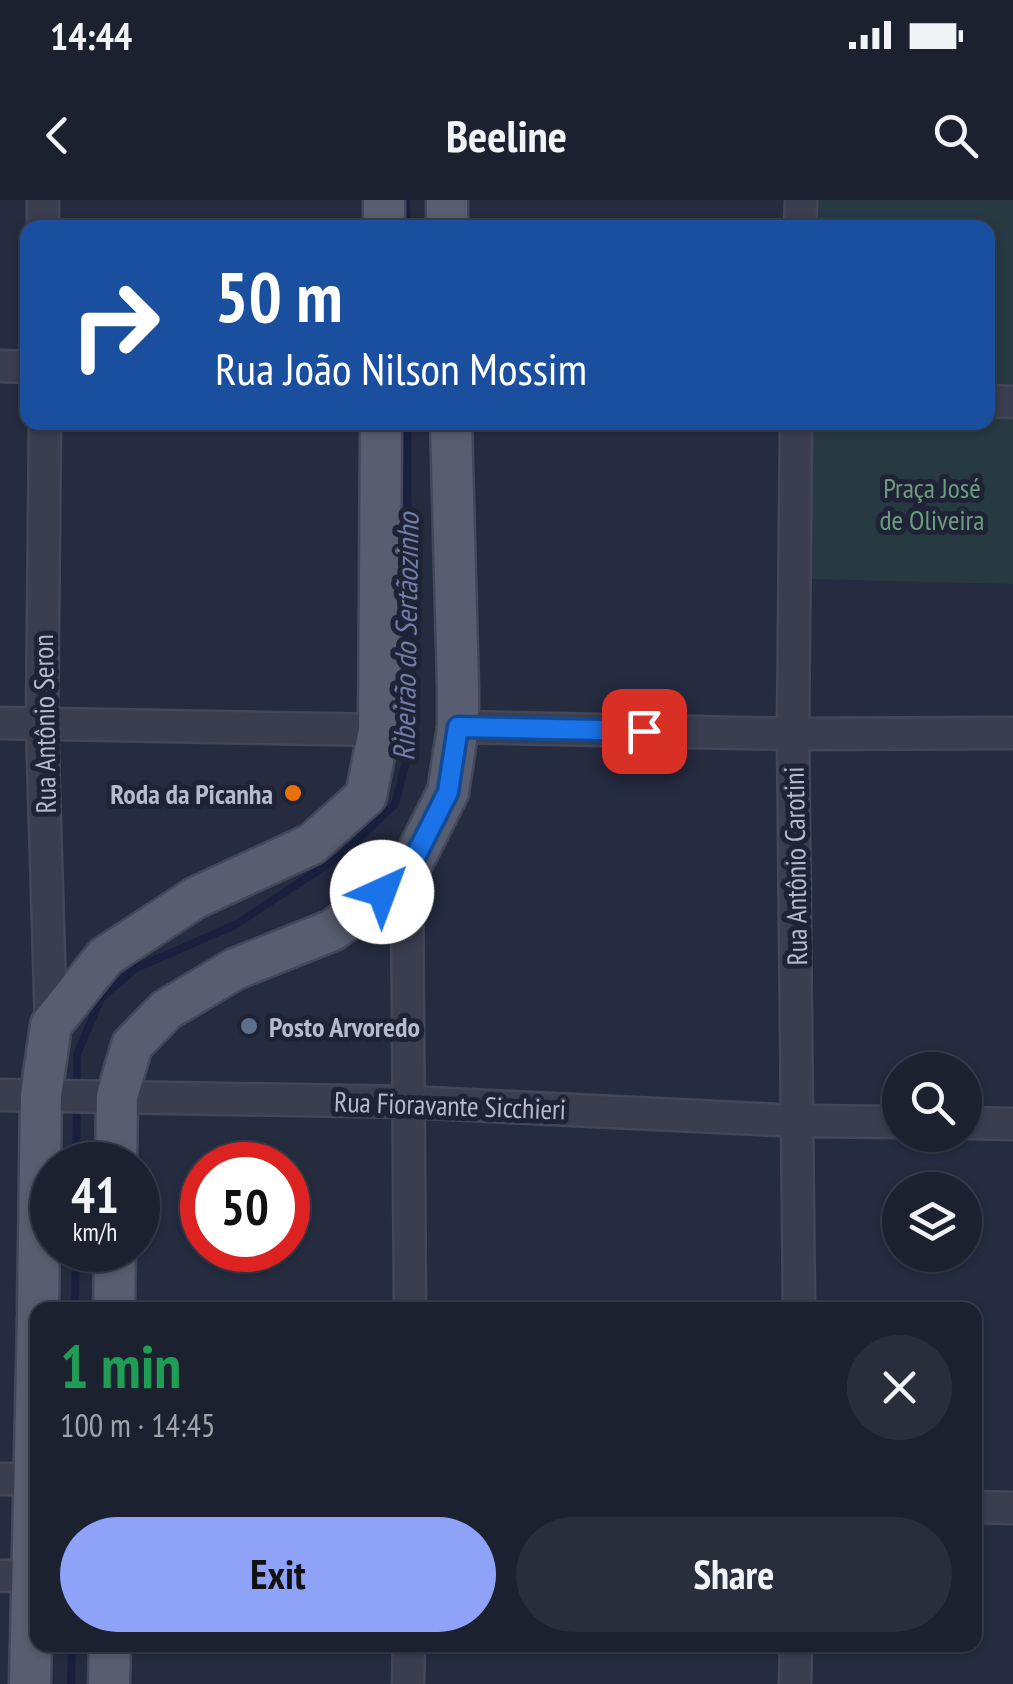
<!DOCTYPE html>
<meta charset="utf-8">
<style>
:root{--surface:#1c2130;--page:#292e3c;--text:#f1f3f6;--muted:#a0a3ab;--line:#3a3e4c;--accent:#8ea3f7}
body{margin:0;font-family:"PT Sans Narrow",sans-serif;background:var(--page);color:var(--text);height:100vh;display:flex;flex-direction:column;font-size:38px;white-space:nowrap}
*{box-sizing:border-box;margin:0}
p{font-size:32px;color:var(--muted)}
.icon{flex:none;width:55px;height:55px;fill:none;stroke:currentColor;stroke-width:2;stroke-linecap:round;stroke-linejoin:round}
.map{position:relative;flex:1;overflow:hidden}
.details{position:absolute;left:30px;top:1102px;width:952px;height:350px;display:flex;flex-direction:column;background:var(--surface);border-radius:20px;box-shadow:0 2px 8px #0004,0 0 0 2px var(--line)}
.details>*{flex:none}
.top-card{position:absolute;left:20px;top:20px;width:975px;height:210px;border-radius:20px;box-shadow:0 2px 8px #0004,0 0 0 2px var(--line);background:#1a4fa0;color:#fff;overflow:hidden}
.buttons{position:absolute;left:882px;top:852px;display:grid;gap:20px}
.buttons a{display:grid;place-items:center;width:100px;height:100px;border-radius:50%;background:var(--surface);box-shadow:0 2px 8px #0004,0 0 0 2px var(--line);font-size:50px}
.speed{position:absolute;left:30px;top:942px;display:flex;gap:20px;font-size:50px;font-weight:700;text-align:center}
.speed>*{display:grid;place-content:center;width:130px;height:130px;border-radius:50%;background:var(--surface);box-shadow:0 2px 8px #0004,0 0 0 2px var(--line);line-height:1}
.speed small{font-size:25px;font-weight:400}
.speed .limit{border:15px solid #d22;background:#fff;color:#111}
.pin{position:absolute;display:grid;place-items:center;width:85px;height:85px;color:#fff;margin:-42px;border-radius:20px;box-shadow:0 5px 15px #0006}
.me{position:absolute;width:110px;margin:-55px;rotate:43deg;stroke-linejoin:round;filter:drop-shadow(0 0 8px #0008)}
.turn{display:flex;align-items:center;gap:35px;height:210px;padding:0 30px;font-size:45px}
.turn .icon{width:130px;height:130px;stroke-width:2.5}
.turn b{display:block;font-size:70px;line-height:85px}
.round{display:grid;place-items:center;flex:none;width:105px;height:105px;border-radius:52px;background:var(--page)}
.headline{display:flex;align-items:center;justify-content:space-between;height:170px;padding:0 30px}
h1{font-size:60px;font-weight:700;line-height:75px;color:#1e9e55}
.button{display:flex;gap:20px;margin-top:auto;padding:20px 30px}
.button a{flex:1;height:115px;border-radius:60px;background:var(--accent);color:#111;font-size:40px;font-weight:700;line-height:115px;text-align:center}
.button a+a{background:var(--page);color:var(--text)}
.status{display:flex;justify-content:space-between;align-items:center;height:70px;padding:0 50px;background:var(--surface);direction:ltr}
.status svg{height:28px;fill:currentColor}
header{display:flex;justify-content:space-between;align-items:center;height:130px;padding:0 30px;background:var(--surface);font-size:45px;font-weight:700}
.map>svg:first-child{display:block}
.green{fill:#273941}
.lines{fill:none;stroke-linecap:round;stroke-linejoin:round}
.stream{stroke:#18203e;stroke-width:8}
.minor-casing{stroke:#434759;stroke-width:35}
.major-casing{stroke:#434759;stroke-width:45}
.minor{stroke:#3a3e4f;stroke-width:30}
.major{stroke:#585d6f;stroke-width:40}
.route-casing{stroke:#114b97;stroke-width:25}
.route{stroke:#1a73e8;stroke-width:18}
.food-dot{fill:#e8710a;stroke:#1e2335;stroke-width:4}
.service-dot{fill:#5c6f8a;stroke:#1e2335;stroke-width:4}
.labels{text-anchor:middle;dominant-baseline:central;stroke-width:10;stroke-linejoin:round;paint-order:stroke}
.park-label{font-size:28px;fill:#6d9b80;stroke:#1e2335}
.street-label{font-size:28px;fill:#b6baca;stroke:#1e2335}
.poi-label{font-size:28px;font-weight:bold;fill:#b6baca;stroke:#1e2335;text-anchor:end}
.water-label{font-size:30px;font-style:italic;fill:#707da8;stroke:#1e2335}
</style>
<div class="status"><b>14:44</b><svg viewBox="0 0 49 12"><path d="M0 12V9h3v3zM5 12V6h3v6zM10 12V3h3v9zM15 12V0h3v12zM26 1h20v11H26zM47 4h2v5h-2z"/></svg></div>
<header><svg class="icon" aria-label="back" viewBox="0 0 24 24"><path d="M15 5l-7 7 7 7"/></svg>Beeline<svg class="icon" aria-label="search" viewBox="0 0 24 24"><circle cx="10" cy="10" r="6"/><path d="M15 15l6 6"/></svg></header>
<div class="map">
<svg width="1013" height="1484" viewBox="0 0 1013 1484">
<rect width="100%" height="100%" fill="#252c40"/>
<path class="green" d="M 809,0 L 1013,0 L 1013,384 L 808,379 L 809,223 L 988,222 L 988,28 L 809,27 Z"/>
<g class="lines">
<g class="stream">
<path d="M 406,0 L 407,28"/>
<path d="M 77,890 L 77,854 L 101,798 L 136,768 L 235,725 L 340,656 L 395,604 L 409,550 L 407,222"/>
<path d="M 76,965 L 77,904"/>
<path d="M 75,1110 L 76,1050"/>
<path d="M 71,1484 L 72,1445"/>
</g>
<defs>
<g id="minor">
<path d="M 43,0 L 43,28"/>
<path d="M 800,28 L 801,0"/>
<path d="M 0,166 L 28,167"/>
<path d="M 988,201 L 1013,202"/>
<path d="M 45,222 L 42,524 L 51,825"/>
<path d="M 796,222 L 793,534 L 799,1110"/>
<path d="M 0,523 L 379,530"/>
<path d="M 458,527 L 793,534 L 1013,533"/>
<path d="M 407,673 L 410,1110"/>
<path d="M 0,895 L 408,902 L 798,921 L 900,922"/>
<path d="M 965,923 L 1013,924"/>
<path d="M 0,1279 L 38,1279"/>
<path d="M 975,1307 L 1013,1308"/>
<path d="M 0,1376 L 33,1375"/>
<path d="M 408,1484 L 409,1445"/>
<path d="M 795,1484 L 796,1445"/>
</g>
<g id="major">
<path d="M 447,0 L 447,28"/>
<path d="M 384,28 L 384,0"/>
<path d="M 116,965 L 117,896 L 132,845 L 166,810 L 235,769 L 333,730 L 407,673 L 448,592 L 458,527 L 458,488 L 451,222"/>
<path d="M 38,1110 L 41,895 L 51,825 L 105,757 L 195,698 L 312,644 L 366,596 L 379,530 L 381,222"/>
<path d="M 114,1110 L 115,1050"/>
<path d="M 30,1484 L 38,1117"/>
<path d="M 109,1484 L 110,1445"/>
</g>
</defs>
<use href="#minor" class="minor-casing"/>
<use href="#major" class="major-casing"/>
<use href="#minor" class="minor"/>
<use href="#major" class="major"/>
</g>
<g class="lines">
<defs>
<path id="route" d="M 382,692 L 407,673 L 448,592 L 458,527 L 644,531"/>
</defs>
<use href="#route" class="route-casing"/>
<use href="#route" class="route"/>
</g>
<circle class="food-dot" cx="293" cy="593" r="10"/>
<circle class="service-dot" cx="249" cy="826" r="10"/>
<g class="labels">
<g class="park-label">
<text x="932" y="287">Praça José<tspan x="932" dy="32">de Oliveira</tspan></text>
</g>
<g class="street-label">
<text transform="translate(44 524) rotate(-91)">Rua Antônio Seron</text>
<text transform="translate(795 666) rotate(-91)">Rua Antônio Carotini</text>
<text transform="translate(450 905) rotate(2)">Rua Fioravante Sicchieri</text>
</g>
<g class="poi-label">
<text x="273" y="593">Roda da Picanha</text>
<text x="269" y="826" text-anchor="start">Posto Arvoredo</text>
</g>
<g class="water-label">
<text transform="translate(405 437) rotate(-89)">Ribeirão do Sertãozinho</text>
</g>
</g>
</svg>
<div class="buttons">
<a><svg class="icon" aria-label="search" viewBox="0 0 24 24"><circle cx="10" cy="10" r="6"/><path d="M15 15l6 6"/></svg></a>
<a><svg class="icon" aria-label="layers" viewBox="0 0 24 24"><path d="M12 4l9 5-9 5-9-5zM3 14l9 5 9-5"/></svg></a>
</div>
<div class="speed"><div>41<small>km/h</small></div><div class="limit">50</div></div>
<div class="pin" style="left:644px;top:531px;background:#d93025"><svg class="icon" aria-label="arrive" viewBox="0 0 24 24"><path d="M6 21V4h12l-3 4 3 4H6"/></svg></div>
<svg class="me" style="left:382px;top:692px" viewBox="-20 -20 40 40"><circle r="19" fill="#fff"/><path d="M0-13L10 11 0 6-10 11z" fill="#1a73e8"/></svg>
<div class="top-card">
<div class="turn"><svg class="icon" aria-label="right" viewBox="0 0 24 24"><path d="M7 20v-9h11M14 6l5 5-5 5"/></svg><div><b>50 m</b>Rua João Nilson Mossim</div></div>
</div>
<section class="details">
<div class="headline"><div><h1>1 min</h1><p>100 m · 14:45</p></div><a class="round"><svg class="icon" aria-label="close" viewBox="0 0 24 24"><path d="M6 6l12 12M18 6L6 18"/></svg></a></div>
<div class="button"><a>Exit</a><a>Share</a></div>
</section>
</div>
